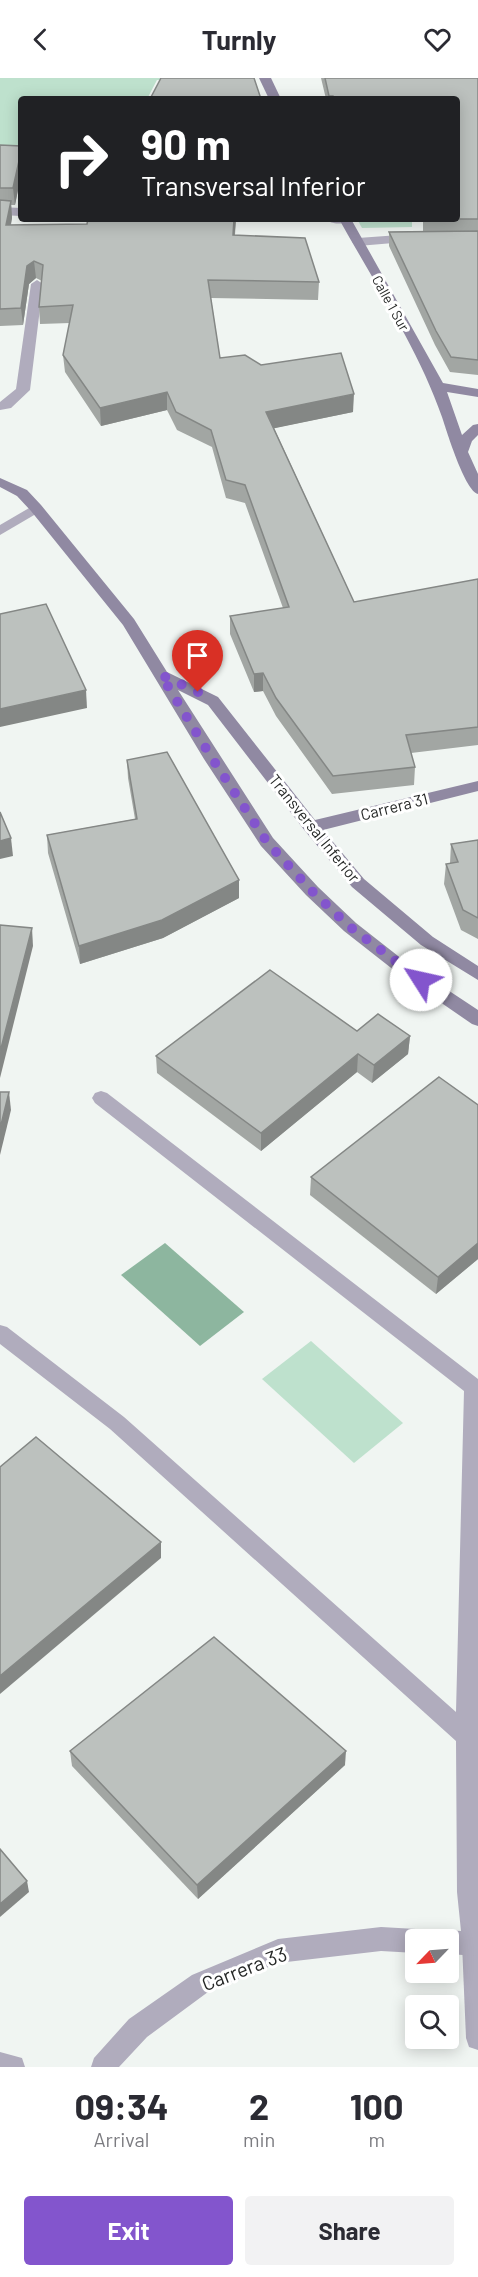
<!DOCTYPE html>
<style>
:root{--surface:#fff;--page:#f2f2f3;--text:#2b2b33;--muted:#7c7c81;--accent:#8355cd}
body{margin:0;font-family:Barlow,sans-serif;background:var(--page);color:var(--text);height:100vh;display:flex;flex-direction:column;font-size:22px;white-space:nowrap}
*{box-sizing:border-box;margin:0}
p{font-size:20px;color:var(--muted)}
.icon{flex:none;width:33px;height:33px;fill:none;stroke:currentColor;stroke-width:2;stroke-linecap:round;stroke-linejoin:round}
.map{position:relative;height:1989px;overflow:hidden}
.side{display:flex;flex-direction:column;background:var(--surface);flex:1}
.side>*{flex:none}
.banner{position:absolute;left:18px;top:18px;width:442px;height:126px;border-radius:6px;box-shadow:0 3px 15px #0003;background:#202124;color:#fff;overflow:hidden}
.needle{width:39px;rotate:245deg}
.buttons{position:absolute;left:405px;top:1851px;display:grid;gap:12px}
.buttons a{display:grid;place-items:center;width:54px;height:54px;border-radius:6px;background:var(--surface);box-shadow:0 3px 15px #0003;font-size:30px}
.pin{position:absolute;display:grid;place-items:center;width:51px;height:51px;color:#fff;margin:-62px -26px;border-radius:50% 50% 50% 0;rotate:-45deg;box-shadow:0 0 6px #0007}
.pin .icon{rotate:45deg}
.me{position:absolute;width:66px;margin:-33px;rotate:305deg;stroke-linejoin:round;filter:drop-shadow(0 0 4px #0008)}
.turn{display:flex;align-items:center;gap:21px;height:126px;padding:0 24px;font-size:27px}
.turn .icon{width:78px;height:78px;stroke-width:2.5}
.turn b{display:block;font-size:42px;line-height:51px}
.eta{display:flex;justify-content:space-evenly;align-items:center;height:102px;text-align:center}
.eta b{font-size:36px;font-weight:700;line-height:42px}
.cta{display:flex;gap:12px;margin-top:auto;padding:12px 24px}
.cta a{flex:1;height:69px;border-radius:6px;background:var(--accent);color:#fff;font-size:24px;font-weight:700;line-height:69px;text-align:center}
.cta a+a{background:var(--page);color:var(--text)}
header{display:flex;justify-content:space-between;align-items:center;height:78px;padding:0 24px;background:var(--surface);font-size:27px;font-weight:700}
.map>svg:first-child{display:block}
.green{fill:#bee1cd}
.water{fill:#8db69f}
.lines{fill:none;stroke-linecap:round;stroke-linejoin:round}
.lane{fill:#b0acbd;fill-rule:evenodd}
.street{fill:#b0acbd;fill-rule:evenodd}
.secondary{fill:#9089a2;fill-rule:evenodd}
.wall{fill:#a2a6a3}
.shaded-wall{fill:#848785}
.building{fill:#bcc1be;stroke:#848785;stroke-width:1.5}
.route{stroke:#8355cd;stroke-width:10;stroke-dasharray:0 18}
.labels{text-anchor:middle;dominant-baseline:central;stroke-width:6;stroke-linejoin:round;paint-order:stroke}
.far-street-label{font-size:14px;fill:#262827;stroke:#fff}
.street-label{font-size:16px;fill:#262827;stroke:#fff}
.near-street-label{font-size:20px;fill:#262827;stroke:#fff}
</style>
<header><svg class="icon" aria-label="back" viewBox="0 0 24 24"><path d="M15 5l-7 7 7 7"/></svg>Turnly<svg class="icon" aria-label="heart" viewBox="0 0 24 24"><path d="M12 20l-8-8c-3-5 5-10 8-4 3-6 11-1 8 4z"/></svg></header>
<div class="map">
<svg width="478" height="1989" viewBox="0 0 478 1989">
<rect width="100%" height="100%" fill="#f0f5f2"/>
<g class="green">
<path d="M 0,0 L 243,0 L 252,10 L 157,2 L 147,21 L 21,21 L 21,69 L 0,68 Z"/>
<path d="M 357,141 L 412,141 L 412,149 L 362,150 Z"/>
<path d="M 311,1263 L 403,1345 L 354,1385 L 262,1301 Z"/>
</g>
<path class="water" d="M 165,1165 L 244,1234 L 200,1268 L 121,1197 Z"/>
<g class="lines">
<g class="lane">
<path d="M 0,129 L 21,130 L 21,138 L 0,137 Z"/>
<path d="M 326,141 L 351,141 C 346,147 331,147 326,141 Z"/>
<path d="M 37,202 L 43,206 L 30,312 L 11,330 L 0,332 L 0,324 L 16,311 L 31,206 Z"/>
<path d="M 36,426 L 43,430 L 41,433 L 0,457 L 0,447 Z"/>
<path d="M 474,1854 L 478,1856 L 478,1972 L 469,1969 L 466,1960 L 462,1866 L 466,1858 Z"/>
</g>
<g class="street">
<path d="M 413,156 L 419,160 L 417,163 L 358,168 L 352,164 L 358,160 Z"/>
<path d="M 101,1013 L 107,1015 L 478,1301 L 478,1878 L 448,1876 L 448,1862 L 437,1862 L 440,1856 L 448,1852 L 461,1853 L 457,1814 L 456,1663 L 110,1351 L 0,1266 L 0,1247 L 7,1249 L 124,1339 L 456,1634 L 464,1313 L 95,1025 L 92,1020 L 95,1015 Z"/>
<path d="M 381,1849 L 416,1851 L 424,1855 L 427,1862 L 416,1862 L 416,1875 L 381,1873 L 278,1885 L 208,1914 L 147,1959 L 119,1989 L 91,1989 L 94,1980 L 129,1941 L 192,1897 L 278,1861 Z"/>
<path d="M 0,1974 L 22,1980 L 25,1989 L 0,1989 Z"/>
</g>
<g class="secondary">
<path d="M 259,0 L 271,0 L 281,21 L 269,21 Z"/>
<path d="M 339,141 L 351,141 L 443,305 L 478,311 L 478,319 L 447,314 L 462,357 L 473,347 L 478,346 L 478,357 L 472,363 L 468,374 L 478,396 L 478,416 C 465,413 447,354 442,339 C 419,272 374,204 339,141 Z"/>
<path d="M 0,400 L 27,412 L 41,427 L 134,541 L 167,594 L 218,619 L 315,742 L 478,703 L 478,713 L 323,752 L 364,801 L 433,859 L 478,888 L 478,902 L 421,867 L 352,809 L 305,753 L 208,627 L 178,612 L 273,760 L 318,809 L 356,845 L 407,885 L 478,932 L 478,948 L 472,946 L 395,893 L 344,853 L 306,817 L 261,768 L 204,681 L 123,547 L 31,433 L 17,418 L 0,409 Z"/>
</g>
</g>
<g class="wall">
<path d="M 321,0 L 478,0 L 478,297 L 450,294 L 435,267 L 389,168 L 389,154 L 423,153 L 423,141 L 458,141 L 458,21 L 326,21 Z"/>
<path d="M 0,67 L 21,68 L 21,97 L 15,127 L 11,127 L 12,140 L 11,147 L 87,146 L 88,141 L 236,141 L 235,157 L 319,204 L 318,222 L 211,220 L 220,280 L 261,287 L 353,334 L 274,350 L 354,524 L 478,501 L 478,667 L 411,675 L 415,689 L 414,707 L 332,716 L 276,638 L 263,613 L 254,614 L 230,556 L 230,538 L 283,530 L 245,425 L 226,420 L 212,369 L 177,352 L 167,332 L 101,348 L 65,294 L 63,277 L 70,245 L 40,246 L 39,229 L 42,203 L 36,200 L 29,206 L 23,247 L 0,248 Z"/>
<path d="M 127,682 L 239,820 L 163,860 L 80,886 L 48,775 L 47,757 L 135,741 L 128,700 Z"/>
<path d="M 478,762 L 478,861 L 461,852 L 444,806 L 446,786 L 450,785 L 451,766 Z"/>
<path d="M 357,953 L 410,958 L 408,976 L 372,1005 L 357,994 L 261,1073 L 157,995 L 156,978 Z"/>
<path d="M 478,1027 L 478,1181 L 436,1216 L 310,1117 L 311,1099 Z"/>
<path d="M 70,1673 L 345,1687 L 198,1821 L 72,1688 Z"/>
</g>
<g class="shaded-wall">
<path d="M 21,74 L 21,97 L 15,127 L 13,110 Z"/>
<path d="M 11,123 L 12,140 L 7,164 L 6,147 Z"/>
<path d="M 234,141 L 236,141 L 233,174 L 233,157 Z"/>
<path d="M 34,183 L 36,200 L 29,206 L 23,247 L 21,230 L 27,188 Z"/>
<path d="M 167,314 L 167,332 L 101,348 L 100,330 Z"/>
<path d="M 354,316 L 353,334 L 266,352 L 266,334 Z"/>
<path d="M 263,595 L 263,613 L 254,614 L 254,596 Z"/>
<path d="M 86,612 L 87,630 L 0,649 L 0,631 Z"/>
<path d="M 11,760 L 13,778 L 0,781 L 0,763 Z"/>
<path d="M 239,802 L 239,820 L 163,860 L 80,886 L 79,868 Z"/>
<path d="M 32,850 L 33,868 L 0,1000 L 0,974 Z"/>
<path d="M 410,958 L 408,976 L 372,1005 L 374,987 Z"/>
<path d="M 358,976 L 357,994 L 261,1073 L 261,1055 Z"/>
<path d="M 9,1014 L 11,1032 L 0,1077 L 0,1051 Z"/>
<path d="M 478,1165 L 478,1181 L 436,1216 L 438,1199 Z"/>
<path d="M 161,1464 L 161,1480 L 0,1616 L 0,1598 Z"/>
<path d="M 346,1673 L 345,1687 L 198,1821 L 197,1807 Z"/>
<path d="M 27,1803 L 29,1814 L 0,1839 L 0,1826 Z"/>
</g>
<g class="building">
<path d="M 161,0 L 254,0 L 261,21 L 150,21 Z"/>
<path d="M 325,0 L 478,0 L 478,141 L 456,141 L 458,141 L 458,21 L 334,21 L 333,18 L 329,18 Z"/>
<path d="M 0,67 L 21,68 L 21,74 L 13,110 L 0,110 Z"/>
<path d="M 0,122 L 11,123 L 6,147 L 87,146 L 88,141 L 234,141 L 233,157 L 305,160 L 319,204 L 208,202 L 220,280 L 245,277 L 261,287 L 341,275 L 354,316 L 266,334 L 354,524 L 478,501 L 478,649 L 406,657 L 415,689 L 333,698 L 276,620 L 263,595 L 254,596 L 230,538 L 289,529 L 245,407 L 226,402 L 211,352 L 176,334 L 167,314 L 100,330 L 63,277 L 73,227 L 39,229 L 43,187 L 34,183 L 27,188 L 21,230 L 0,231 Z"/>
<path d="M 478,153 L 478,282 L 451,279 L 436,253 L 389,154 Z"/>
<path d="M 46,526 L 86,612 L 0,631 L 0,536 Z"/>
<path d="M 167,674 L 239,802 L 162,842 L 79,868 L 47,757 L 137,741 L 127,682 Z"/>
<path d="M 0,734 L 11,760 L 0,763 Z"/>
<path d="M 478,762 L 478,840 L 463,832 L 446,786 L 458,784 L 451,766 Z"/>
<path d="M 0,847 L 32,850 L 0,974 Z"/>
<path d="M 270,892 L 357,953 L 378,936 L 410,958 L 374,987 L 358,976 L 261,1055 L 156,978 Z"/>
<path d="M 439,999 L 478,1027 L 478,1165 L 438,1199 L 311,1099 Z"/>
<path d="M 0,1014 L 9,1014 L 0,1051 Z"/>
<path d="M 36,1359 L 161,1464 L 0,1598 L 0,1389 Z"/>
<path d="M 214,1559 L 346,1673 L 197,1807 L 70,1673 Z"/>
<path d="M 0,1771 L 27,1803 L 0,1826 Z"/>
</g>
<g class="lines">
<path class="route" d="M 198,614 L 161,597 L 210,677 L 267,764 L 312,813 L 350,849 L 421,902"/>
</g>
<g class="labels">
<g class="far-street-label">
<text transform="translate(391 225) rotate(61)">Calle 1 Sur</text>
</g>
<g class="street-label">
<text transform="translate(394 728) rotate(-14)">Carrera 31</text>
<text transform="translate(315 750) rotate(51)">Transversal Inferior</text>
</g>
<g class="near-street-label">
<text transform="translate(244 1890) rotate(-21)">Carrera 33</text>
</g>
</g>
</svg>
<div class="buttons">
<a><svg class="needle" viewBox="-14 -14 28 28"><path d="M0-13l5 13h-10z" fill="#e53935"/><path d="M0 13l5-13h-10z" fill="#7c7c81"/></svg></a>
<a><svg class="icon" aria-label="search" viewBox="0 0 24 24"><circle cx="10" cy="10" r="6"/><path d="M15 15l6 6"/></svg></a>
</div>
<div class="pin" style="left:198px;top:614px;background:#d93025"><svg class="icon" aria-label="arrive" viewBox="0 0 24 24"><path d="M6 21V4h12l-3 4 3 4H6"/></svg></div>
<svg class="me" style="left:421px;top:902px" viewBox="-20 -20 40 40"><circle r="19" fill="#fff"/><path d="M0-13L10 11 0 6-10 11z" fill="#8355cd"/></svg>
<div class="banner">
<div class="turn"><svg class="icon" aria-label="right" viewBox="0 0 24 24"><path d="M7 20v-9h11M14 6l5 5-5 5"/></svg><div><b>90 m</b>Transversal Inferior</div></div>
</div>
</div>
<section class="side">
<div class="eta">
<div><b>09:34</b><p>Arrival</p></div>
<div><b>2</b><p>min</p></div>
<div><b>100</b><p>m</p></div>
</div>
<div class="cta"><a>Exit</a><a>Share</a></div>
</section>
